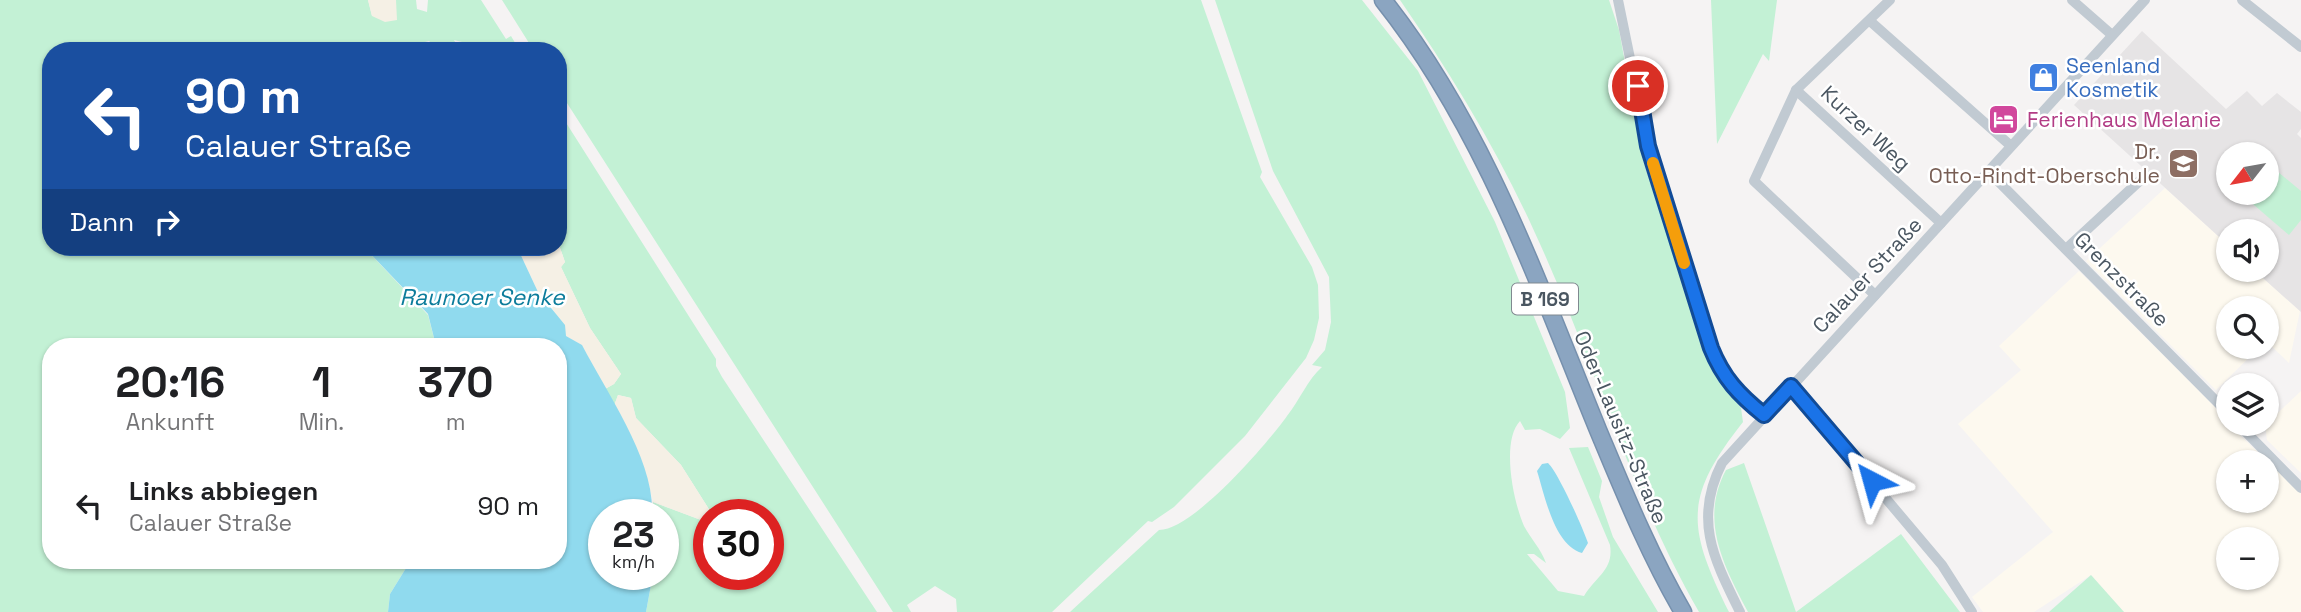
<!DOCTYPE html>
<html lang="de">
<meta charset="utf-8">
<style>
:root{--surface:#fff;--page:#f6f6f6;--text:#202124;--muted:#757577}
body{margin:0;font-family:"Space Grotesk",sans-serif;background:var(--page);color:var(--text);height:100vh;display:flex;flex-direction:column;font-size:26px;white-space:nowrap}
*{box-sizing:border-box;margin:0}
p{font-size:23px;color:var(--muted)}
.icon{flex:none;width:38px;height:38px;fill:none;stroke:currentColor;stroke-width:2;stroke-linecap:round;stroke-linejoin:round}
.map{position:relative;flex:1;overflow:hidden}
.drawer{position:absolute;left:42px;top:338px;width:525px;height:231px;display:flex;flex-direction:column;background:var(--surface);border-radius:28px;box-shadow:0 2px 5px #0004}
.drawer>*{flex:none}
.hud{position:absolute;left:42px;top:42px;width:525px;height:214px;border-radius:28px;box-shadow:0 2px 5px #0004;background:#1a4fa0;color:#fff;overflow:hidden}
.needle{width:46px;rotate:239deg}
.buttons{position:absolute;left:2216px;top:142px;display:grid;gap:14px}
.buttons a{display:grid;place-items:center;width:63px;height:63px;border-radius:50%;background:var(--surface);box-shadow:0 2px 5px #0004;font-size:35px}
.speed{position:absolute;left:588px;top:499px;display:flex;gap:14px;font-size:35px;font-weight:700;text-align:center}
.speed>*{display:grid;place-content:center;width:91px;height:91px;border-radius:50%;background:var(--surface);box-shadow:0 2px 5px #0004;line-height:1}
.speed small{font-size:18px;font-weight:400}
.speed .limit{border:10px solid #d22;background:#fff;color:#111}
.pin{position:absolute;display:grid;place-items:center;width:60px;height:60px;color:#fff;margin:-30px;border:4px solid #fff;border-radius:50%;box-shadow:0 2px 7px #0007}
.me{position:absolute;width:77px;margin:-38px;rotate:321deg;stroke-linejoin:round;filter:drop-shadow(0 0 5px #0008)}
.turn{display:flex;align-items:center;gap:24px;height:147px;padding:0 28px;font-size:32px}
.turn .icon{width:91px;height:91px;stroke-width:2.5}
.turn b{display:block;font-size:49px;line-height:60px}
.then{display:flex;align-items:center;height:66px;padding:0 28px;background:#0003;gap:14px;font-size:26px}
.eta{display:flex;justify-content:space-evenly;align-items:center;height:119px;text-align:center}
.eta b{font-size:42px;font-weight:700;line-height:49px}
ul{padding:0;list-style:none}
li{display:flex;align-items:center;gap:21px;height:98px;padding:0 28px}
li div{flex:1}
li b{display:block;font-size:26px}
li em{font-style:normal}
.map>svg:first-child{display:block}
.commercial{fill:#fdf9ef;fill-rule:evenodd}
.education{fill:#e6e4e5;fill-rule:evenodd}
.green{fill:#c3f1d5}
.sand{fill:#f5f0e5}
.water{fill:#90daee}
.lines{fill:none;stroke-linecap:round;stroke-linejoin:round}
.highway-casing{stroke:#7690ad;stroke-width:19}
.minor{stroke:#c1cad2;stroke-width:10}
.highway{stroke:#8ba5c1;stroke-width:16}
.route-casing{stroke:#114b97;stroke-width:18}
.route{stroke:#1a73e8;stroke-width:12}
.slow{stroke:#f59e0b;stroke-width:12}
.labels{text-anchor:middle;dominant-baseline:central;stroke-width:5;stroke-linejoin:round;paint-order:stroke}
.shield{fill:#fff;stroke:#808990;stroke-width:2}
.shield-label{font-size:19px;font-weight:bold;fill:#4a5661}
.shop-label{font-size:21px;fill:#366cbe;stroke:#fff;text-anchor:start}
.hotel-label{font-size:21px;fill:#b23c85;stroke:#fff;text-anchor:start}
.street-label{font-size:21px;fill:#4a5661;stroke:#fff}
.education-label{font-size:21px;fill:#785e54;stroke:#fff;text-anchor:end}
.water-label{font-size:23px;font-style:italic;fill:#0c7c9b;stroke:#fff}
</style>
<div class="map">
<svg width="2301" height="612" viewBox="0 0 2301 612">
<rect width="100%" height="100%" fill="#f5f3f3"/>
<g class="commercial">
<path d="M 2165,188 L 2228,245 L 2228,270 L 2254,270 L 2300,311 L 2289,363 L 2266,341 L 2266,308 L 2228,308 L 2228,346 L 2260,347 L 2216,390 L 2086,261 Z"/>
<path d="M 2079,271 L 2228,420 L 2228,424 L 2301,493 L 2301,612 L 2124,612 L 2091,575 L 2034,612 L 1983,612 L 1972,597 L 2053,532 L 1958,424 L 2021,370 L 1999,346 ZM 2228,462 L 2266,462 L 2266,500 L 2228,500 ZM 2228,539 L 2266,539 L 2266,578 L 2228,578 Z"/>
<path d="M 2301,391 L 2301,473 L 2267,440 L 2265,425 Z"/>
</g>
<path class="education" d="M 2142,31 L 2226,109 L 2247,91 L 2262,106 L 2277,93 L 2301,112 L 2301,129 L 2297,134 L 2301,138 L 2301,312 L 2254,270 L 2266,270 L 2266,231 L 2228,231 L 2228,245 L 2074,105 ZM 2228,154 L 2266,154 L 2266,192 L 2228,192 Z"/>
<g class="green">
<path d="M 0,0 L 368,0 L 372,16 L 396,7 L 396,0 L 416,0 L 417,9 L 427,12 L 428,0 L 481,0 L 506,39 L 511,36 L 520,51 L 474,51 L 470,44 L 454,40 L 460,51 L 441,51 L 429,41 L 409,46 L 409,51 L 51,51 L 51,247 L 364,247 L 428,315 L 436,346 L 51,346 L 51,560 L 411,560 L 390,594 L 388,612 L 0,612 Z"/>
<path d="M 502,0 L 1201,0 L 1262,172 L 1260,177 L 1312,267 L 1318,285 L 1319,318 L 1314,340 L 1306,358 L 1245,436 L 1174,507 L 1152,522 L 1148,521 L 1052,612 L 957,612 L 956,599 L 935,586 L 907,605 L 911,612 L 893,612 L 558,89 L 558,51 L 534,51 Z"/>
<path d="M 1215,0 L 1362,0 L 1418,71 L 1495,222 L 1565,392 L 1570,428 L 1560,439 L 1540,429 L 1525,430 L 1520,421 C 1501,441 1513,501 1524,526 C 1531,539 1541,549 1546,563 L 1534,554 L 1527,554 L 1558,591 L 1584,596 C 1596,576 1614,570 1610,545 L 1569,448 L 1588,447 L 1602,481 L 1599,497 L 1613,537 L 1658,612 L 1070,612 L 1159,530 C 1193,530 1267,444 1287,416 C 1299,401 1308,379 1322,367 L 1312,365 L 1325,350 L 1331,322 L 1329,277 L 1273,171 Z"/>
<path d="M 1400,0 L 1609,0 L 1619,30 L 1643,160 L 1704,346 L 1720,381 L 1741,408 L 1743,422 C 1683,498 1687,527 1729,612 L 1699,612 C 1630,492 1593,358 1535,233 C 1498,151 1451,74 1400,0 Z"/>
<path d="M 1711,0 L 1777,0 L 1769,61 L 1763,54 L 1717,144 Z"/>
<path d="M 558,110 L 716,359 L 716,366 L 722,377 L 877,612 L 646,612 L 653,574 L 663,574 L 663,514 L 652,514 L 653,502 L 709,523 L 709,574 L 768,574 L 768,514 L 712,514 L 681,465 L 636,418 L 631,398 L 618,395 L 614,406 L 605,389 L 614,384 L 621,374 L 590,328 L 561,267 L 565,262 L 558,242 Z"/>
<path d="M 2266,162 L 2301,191 L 2301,220 L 2289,235 L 2240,193 L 2266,192 Z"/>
<path d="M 1744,463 L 1796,612 L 1901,534 L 1960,612 L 1748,612 C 1724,566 1699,520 1726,470 Z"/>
<path d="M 2091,575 L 2124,612 L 2049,612 Z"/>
</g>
<g class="sand">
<path d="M 368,0 L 396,0 L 397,20 L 385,22 L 372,16 Z"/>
<path d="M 558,242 L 565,262 L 561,267 L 590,328 L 621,374 L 614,384 L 605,389 L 582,345 L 566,336 L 551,305 L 538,292 L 517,247 L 558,247 Z"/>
<path d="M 618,395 L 631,398 L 636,418 L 681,465 L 712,514 L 709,514 L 709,523 L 653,502 L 646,474 L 614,406 Z"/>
</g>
<g class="water">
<path d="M 364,247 L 517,247 L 538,292 L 565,325 L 566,336 L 582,345 C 607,393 655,461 652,514 L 604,514 L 604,574 L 653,574 L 646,612 L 388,612 L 390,594 L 411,560 L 558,560 L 558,346 L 436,346 L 428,314 Z"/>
<path d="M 1548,463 C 1559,474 1582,526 1588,543 L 1582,553 C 1554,545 1545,496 1537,471 L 1542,464 Z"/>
</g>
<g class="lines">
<defs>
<path id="highway" d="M 1383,0 C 1484,127 1537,281 1598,430 C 1624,492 1649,554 1683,612"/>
</defs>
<use href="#highway" class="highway-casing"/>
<g class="minor">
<path d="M 1618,0 L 1648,146 L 1711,348 C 1723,378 1739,395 1764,415"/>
<path d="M 2072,0 L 2112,35"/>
<path d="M 2242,0 L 2301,47"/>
<path d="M 1870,21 L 2011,146"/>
<path d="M 1796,90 L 1941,223"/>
<path d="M 1988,171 L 2228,413"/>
<path d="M 2066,249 L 2146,175"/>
<path d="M 1875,295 L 1754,181 L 1796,90 L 1890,0"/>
<path d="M 1791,386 L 1942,565 L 1972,612"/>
<path d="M 2238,424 L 2301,488"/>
<path d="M 1740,612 C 1714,559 1693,520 1722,463 L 2145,0"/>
</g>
<use href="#highway" class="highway"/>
</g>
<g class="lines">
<defs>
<path id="route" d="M 1638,86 L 1648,146 L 1711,348 C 1723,378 1739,395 1764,415 L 1791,386 L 1872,481"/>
</defs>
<use href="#route" class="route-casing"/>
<use href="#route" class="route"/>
<path class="slow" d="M 1653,163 L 1684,263"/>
</g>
<defs>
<symbol id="shop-square" viewBox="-11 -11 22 22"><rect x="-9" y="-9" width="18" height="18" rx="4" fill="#3f7fe0" stroke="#fff"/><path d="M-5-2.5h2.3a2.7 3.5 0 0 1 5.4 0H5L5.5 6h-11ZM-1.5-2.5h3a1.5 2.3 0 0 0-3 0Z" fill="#fff"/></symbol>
<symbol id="hotel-square" viewBox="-11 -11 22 22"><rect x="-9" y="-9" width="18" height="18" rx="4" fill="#d1479c" stroke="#fff"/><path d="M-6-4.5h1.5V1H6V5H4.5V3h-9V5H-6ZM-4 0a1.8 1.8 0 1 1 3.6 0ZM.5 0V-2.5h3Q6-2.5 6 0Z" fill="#fff"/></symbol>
<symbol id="school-square" viewBox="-11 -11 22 22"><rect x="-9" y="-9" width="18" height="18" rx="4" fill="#8d6e63" stroke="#fff"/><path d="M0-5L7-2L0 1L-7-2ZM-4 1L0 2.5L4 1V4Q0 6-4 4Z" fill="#fff"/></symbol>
</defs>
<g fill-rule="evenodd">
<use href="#shop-square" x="2026" y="60" width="35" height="35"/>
<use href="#hotel-square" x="1986" y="102" width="35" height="35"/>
<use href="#school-square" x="2166" y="146" width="35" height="35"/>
</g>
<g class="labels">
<rect class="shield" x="1512" y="283.5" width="66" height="31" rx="5"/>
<g class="shield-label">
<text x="1545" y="299">B 169</text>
</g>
<g class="shop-label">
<text x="2066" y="65">Seenland<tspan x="2066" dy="24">Kosmetik</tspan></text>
</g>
<g class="hotel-label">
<text x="2027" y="119">Ferienhaus Melanie</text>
</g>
<g class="street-label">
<text transform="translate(1866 128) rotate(43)">Kurzer Weg</text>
<text transform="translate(1867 275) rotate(-47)">Calauer Straße</text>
<text transform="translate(2122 279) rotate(45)">Grenzstraße</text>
<text transform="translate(1621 427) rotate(67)">Oder-Lausitz-Straße</text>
</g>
<g class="education-label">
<text x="2160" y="151">Dr.<tspan x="2160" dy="24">Otto-Rindt-Oberschule</tspan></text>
</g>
<g class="water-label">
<text x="482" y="297">Raunoer Senke</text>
</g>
</g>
</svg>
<div class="buttons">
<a><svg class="needle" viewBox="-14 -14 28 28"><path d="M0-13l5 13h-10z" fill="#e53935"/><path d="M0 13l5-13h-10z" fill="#757577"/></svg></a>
<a><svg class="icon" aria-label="sound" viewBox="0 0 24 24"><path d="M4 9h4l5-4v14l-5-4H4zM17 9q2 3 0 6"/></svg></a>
<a><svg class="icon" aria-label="search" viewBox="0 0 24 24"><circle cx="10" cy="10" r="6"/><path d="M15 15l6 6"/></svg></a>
<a><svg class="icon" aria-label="layers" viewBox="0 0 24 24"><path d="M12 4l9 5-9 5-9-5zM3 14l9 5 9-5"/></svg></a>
<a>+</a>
<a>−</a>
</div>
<div class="speed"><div>23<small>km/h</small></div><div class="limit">30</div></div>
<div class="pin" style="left:1638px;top:86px;background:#d93025"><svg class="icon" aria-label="arrive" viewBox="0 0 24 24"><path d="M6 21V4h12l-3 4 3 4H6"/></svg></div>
<svg class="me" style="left:1872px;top:481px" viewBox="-20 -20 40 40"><path d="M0-17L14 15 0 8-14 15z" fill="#1a73e8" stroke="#fff" stroke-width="4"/></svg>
<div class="hud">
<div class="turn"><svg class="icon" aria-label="left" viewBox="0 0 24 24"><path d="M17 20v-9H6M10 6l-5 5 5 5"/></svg><div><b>90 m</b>Calauer Straße</div></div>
<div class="then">Dann<svg class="icon" aria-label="right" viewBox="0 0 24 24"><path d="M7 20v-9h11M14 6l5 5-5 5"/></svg></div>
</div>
<section class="drawer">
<div class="eta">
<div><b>20:16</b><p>Ankunft</p></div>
<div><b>1</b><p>Min.</p></div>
<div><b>370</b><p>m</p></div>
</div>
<ul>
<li><svg class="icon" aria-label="left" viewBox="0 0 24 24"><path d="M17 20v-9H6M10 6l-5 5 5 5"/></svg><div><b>Links abbiegen</b><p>Calauer Straße</p></div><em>90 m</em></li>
</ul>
</section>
</div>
